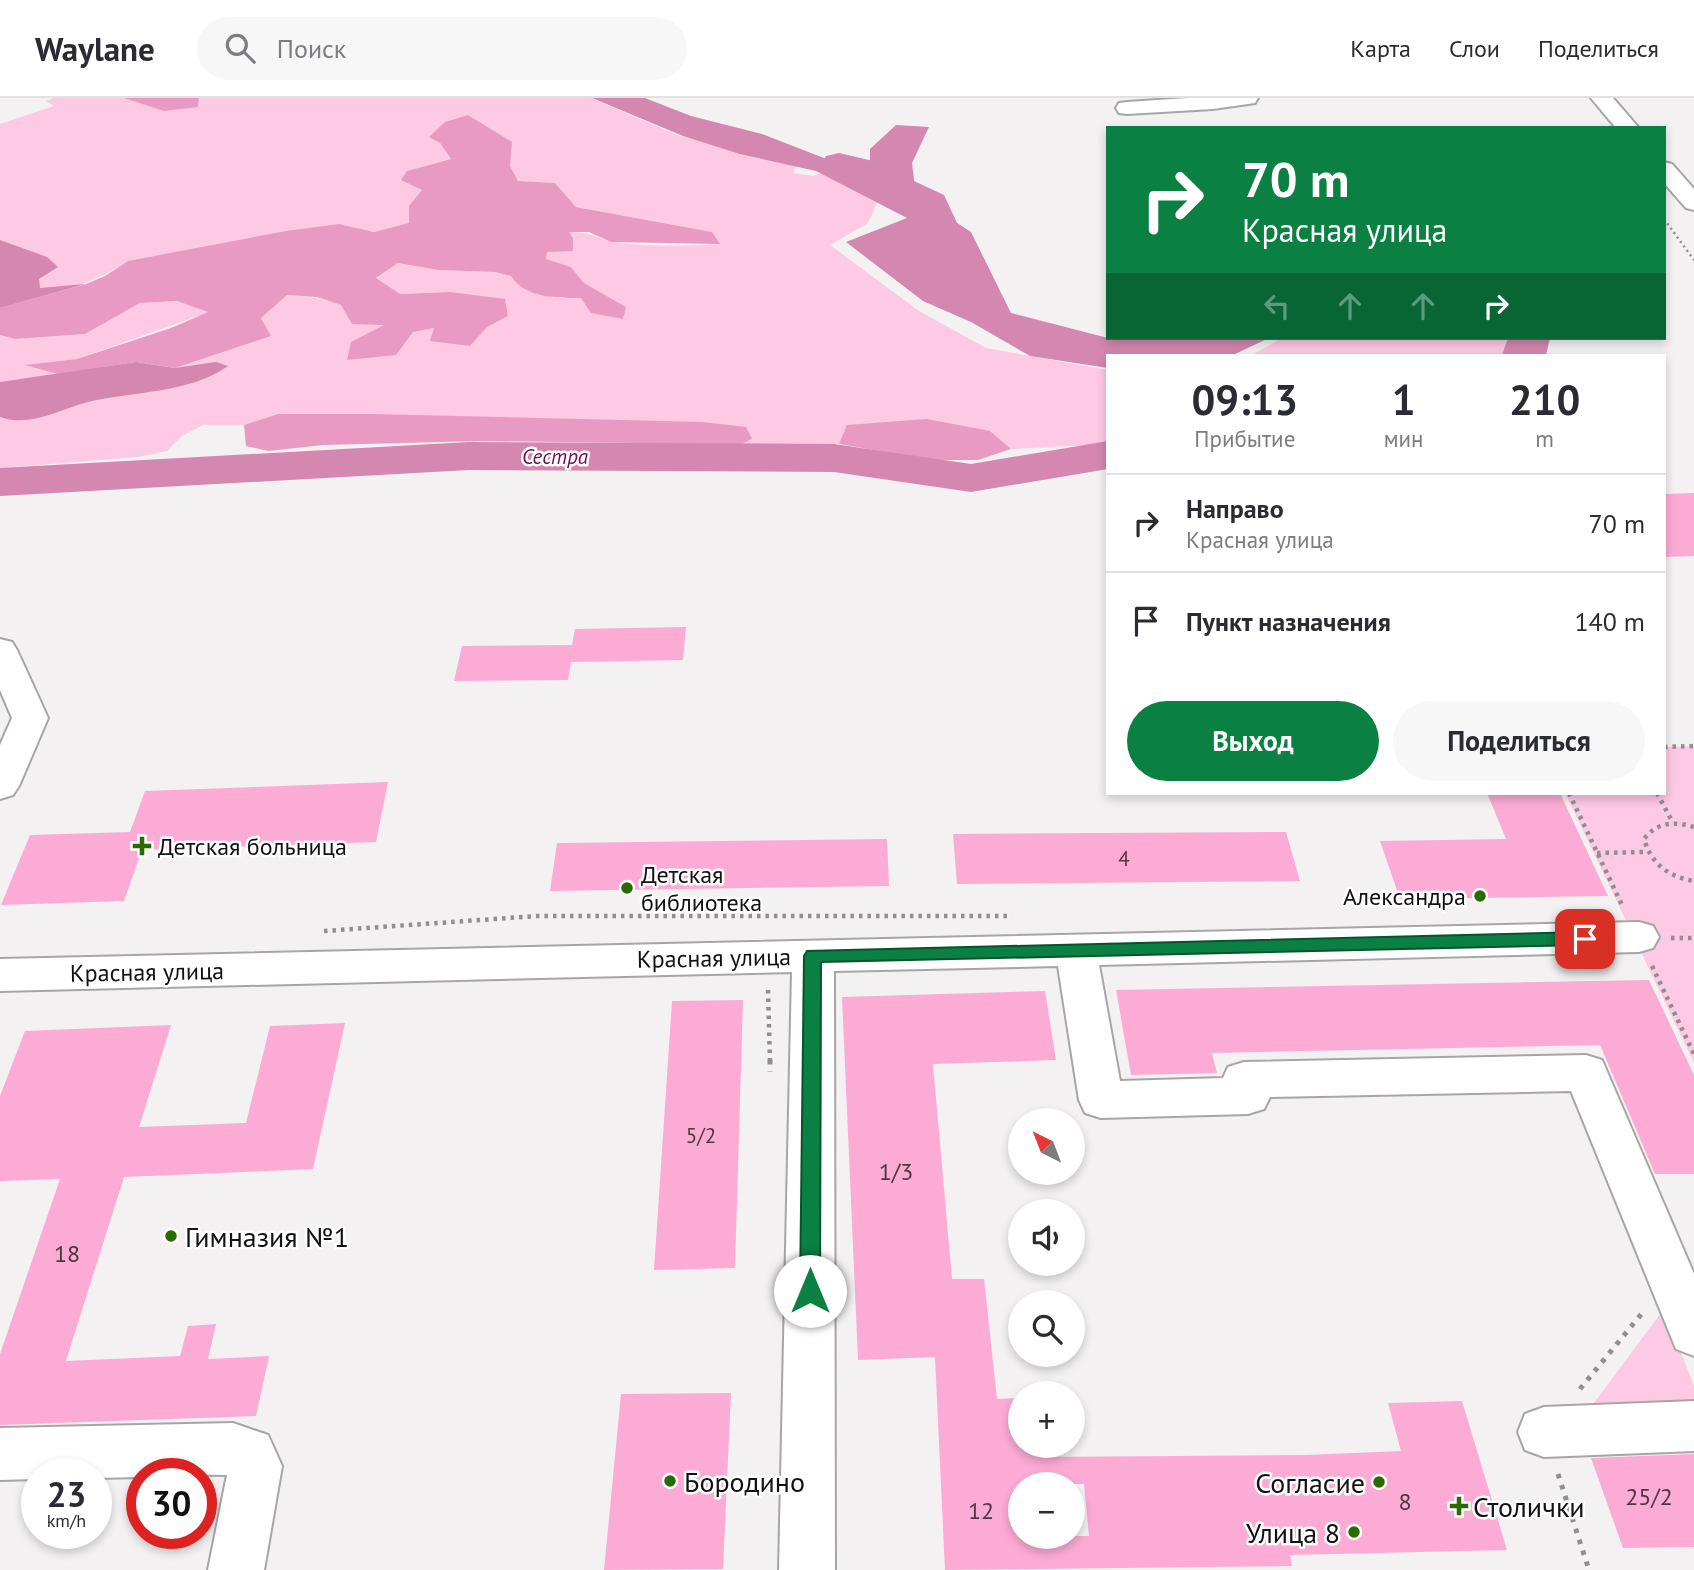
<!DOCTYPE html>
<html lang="ru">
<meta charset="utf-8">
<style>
:root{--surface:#fff;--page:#f7f7f7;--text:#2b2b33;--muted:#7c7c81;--line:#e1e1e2;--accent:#0b8043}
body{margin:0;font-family:"PT Sans",sans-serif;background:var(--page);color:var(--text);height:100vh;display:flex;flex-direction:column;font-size:26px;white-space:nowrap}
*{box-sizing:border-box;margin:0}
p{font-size:23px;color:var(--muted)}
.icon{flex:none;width:38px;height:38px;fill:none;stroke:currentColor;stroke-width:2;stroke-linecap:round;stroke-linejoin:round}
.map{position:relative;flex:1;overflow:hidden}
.panel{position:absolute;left:1106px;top:256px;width:560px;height:441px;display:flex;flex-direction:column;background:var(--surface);border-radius:0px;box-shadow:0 4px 10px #0003}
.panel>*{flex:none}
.banner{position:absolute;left:1106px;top:28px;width:560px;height:214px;border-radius:0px;box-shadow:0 4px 10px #0003;background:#0b8043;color:#fff;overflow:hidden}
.needle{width:46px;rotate:318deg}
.tools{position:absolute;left:1008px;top:1010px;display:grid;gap:14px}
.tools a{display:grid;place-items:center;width:77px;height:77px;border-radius:50%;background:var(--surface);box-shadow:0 4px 10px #0003;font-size:35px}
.speed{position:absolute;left:21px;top:1360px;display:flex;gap:14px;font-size:35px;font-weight:700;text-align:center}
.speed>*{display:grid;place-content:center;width:91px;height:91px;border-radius:50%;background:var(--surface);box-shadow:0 4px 10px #0003;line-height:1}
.speed small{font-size:18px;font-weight:400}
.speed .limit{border:10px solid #d22;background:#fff;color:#111}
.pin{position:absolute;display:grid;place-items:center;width:60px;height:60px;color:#fff;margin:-30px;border-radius:14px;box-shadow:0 4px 10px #0006}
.me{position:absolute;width:77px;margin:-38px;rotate:0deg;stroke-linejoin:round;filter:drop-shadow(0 0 5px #0008)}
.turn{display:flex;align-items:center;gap:24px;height:147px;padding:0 21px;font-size:32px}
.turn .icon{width:91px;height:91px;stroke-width:2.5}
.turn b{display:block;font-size:49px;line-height:60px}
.lanes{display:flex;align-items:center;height:66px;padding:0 21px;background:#0003;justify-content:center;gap:35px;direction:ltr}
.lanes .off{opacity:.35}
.eta{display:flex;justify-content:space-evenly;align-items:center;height:119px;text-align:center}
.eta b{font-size:42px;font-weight:700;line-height:49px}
.action{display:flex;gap:14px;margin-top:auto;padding:14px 21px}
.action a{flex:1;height:80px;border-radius:42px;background:var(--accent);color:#fff;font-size:28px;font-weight:700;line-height:80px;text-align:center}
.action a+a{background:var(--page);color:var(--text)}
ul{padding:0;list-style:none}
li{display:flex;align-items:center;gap:21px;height:98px;padding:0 21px;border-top:2px solid var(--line)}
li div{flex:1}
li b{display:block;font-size:26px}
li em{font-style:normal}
header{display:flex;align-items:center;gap:42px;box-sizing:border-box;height:98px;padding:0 35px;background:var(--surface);border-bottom:2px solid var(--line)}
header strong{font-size:33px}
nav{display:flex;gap:38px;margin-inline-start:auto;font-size:24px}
.search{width:490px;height:63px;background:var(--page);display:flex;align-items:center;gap:18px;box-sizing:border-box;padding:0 24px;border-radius:38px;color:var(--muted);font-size:26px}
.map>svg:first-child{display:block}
.green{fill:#fdc9e3}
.forest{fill:#e99ac3}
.water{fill:#d487af}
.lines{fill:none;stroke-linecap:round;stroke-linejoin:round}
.river{fill:#d487af;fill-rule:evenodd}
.building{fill:#fcabd4;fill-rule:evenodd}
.minor-casing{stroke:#a8a5a6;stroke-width:4}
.highway-casing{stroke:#a8a5a6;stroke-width:4}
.path-far2{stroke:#918e8f;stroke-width:2.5;stroke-dasharray:2 3.5;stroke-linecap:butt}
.path-far1{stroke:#918e8f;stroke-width:4.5;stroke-dasharray:3.5 5;stroke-linecap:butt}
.path{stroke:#918e8f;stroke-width:5;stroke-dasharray:4.5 7;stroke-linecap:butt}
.minor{fill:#fff;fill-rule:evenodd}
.highway{fill:#fff;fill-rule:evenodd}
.route{fill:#0b8043;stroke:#07532c;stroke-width:2}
.poi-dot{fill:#2a6b00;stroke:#fff;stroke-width:2.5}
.labels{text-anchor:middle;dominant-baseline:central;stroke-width:5;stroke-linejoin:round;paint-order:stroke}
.far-water-label{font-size:21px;font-style:italic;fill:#6c104b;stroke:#fff}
.number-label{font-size:21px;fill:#4d3842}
.poi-label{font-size:24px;fill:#131212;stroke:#fff;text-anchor:start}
.street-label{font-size:24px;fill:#131212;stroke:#fff}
.near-number-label{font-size:24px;fill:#4d3842}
.near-poi-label{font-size:28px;fill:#131212;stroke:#fff;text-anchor:start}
</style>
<header>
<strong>Waylane</strong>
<div class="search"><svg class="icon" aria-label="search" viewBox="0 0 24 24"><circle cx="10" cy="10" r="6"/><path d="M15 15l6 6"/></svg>Поиск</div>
<nav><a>Карта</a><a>Слои</a><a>Поделиться</a></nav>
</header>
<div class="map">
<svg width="1694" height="1472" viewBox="0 0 1694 1472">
<rect width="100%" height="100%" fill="#f4f1f2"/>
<g class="green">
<path d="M 54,0 L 123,0 L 198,9 L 199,0 L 591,0 L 677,37 L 796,67 L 793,75 L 813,78 L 829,72 L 879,101 L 868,125 L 830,147 L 919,213 L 986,250 L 1108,272 L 1108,346 L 1011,351 L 990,333 L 848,327 L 839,346 L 734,350 L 752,341 L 278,316 L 244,327 L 203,327 L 182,338 L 167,353 L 138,359 L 0,370 L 0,237 L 15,241 L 85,236 L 140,205 L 177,203 L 209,214 L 77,261 L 28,267 L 175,270 L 271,238 L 261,220 L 287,197 C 306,198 323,200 341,207 C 378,221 392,237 435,230 L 430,243 L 487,229 L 508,218 L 450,194 L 400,196 L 376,181 L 398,165 L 438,172 L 495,174 L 511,178 L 553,200 L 581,200 L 623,221 L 625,209 L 584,185 L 571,169 L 546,162 L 547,154 L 568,134 C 591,134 590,138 610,143 C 632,149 696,148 720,146 L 712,134 L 576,109 L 555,85 L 518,83 L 510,68 L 511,44 L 468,17 L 430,39 L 440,45 L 451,61 L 407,73 L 402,82 L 422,92 L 410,125 L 374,134 L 339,126 L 128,163 C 89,188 45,199 0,210 L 0,26 L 54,8 L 46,3 Z"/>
<path d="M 1282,240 L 1512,240 L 1504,257 L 1252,257 Z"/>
<path d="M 1694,648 L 1694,965 L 1565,695 L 1664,695 L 1664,649 Z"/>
<path d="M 1664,1211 L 1694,1288 L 1694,1307 L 1588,1313 Z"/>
</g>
<g class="forest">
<path d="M 124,0 L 199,0 L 198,9 L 164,13 Z"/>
<path d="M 468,17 L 512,44 L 510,68 L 518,83 L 555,85 L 576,109 L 712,134 L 720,146 L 611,144 L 589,134 L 569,134 L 573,140 L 573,153 L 547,154 L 546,161 L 571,169 L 584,185 L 626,209 L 623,221 L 591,215 L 581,200 C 556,200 525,200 511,178 L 495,174 L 438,172 L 398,165 L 376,180 L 400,196 L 450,194 L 505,201 L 508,218 L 487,229 L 470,248 L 430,243 L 434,230 L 413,234 L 396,257 L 347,262 L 351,244 L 384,227 L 352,226 L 341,207 L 317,199 L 287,197 L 261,220 L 271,238 L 175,270 L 136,264 L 58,276 L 25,267 L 77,261 L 171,230 L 208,214 L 177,203 L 140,205 L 85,236 L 15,241 L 0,237 L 0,210 L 86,186 L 105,178 L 128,163 L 286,133 L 339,126 L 374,134 L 409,125 L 409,108 L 422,92 L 401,82 L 407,73 L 451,61 L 440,45 L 429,39 L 445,24 Z"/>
<path d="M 278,316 L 372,316 L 703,324 L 746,329 L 752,341 L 734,350 L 637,345 L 480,343 L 324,347 L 268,353 L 246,348 L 244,327 Z"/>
<path d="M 927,321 L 990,333 L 1011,351 L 978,362 L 933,362 L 839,346 L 847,327 Z"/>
</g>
<g class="water">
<path d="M 592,0 L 645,0 L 691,18 L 762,36 L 842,67 L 870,67 L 870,51 L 896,27 L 929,29 L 912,65 L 916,98 L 971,134 L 1011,215 L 1108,240 L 1269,240 L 1233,257 L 1108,257 L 1108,270 L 1030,258 L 971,224 L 923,203 L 846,144 L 907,120 L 816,73 L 740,56 L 683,38 Z"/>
<path d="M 0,142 L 47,159 L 58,169 L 39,181 L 40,190 L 85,186 L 0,210 Z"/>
<path d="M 136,264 L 175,270 L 216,264 L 228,268 C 188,296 133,293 88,304 C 60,311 30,330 0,319 L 0,284 Z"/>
</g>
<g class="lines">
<g class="river">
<path d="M 839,55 L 869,62 L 944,97 L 979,172 L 989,185 L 983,194 C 967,198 958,197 947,185 L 915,112 L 844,78 L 826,74 L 821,66 L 826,58 Z"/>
<path d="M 1508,240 L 1550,240 L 1546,257 L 1502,257 Z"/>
<path d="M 1108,343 L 1108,371 L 971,394 L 834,374 L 469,372 L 0,398 L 0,370 L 469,344 L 834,346 L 971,366 Z"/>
</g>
</g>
<g class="building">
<path d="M 1694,395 L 1694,458 L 1664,459 L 1664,396 Z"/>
<path d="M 686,529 L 683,562 L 571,564 L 568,582 L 454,583 L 462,548 L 572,547 L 575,531 Z"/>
<path d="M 388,684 L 376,744 L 142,752 L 124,803 L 1,807 L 30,737 L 130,734 L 145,693 Z"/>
<path d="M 1487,695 L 1560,695 L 1608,798 L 1400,801 L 1380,743 L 1506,741 Z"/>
<path d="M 1286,734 L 1300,783 L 957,786 L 953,736 Z"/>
<path d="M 887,741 L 889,788 L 550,793 L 557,745 Z"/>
<path d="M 1649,882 L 1694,977 L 1694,1076 L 1655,1076 L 1600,947 L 1212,955 L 1217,975 L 1131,977 L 1116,892 Z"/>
<path d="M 1045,893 L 1056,962 L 933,966 L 952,1181 L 984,1181 L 997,1301 L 1020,1300 L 1020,1348 L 1041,1348 L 1042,1359 L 1306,1357 L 1401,1353 L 1388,1305 L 1462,1303 L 1507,1452 L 1290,1457 L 1292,1468 L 945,1472 L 935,1259 L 858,1262 L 842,899 ZM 1020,1386 L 1084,1386 L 1089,1438 L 1020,1438 Z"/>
<path d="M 743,902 L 735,1170 L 654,1172 L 672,903 Z"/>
<path d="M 345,925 L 313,1071 L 124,1079 L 66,1263 L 180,1258 L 188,1228 L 216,1226 L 208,1261 L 269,1258 L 256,1318 L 0,1327 L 0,1256 L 60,1081 L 0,1083 L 0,998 L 25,933 L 171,927 L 139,1029 L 246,1025 L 270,928 Z"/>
<path d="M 731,1295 L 723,1471 L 604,1472 L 621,1296 Z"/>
<path d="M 1694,1356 L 1694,1449 L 1623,1450 L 1591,1360 Z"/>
</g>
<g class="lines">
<defs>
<g id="minor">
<path d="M 1188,0 L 1258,0 L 1255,5 L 1213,11 L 1127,16 L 1119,15 L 1116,10 L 1119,5 L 1127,4 Z"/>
<path d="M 0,541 L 12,544 L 17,552 L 48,620 L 19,688 L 13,697 L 0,701 L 0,647 L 12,620 L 0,592 Z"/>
<path d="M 1639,824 L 1653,828 L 1659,839 L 1653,850 L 1639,854 L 1099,867 L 1120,983 L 1223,980 L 1228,969 L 1244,964 L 1586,957 L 1602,962 L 1694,1176 L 1694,1258 L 1676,1251 L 1571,993 L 1270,999 L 1264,1011 L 1248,1016 L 1101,1020 L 1085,1015 L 1079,1002 L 1058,868 L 834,873 L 835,1472 L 779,1472 L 792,874 L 0,893 L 0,861 Z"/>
<path d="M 1694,1303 L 1694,1353 L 1544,1359 L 1525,1352 L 1518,1334 L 1525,1316 L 1544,1309 Z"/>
<path d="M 233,1325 L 268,1337 L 282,1368 L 264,1472 L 208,1472 L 227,1377 L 142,1376 L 142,1379 L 96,1380 L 96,1376 L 37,1376 L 37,1381 L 0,1382 L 0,1330 Z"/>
</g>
<g id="highway">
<path d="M 1591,0 L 1613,0 L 1639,30 L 1616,30 Z"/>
<path d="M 1664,64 L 1672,66 L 1694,91 L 1694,112 L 1686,110 L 1664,85 Z"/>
</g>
</defs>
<use href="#minor" class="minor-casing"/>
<use href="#highway" class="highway-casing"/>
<path class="path-far2" d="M 1664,121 L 1694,162"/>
<g class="path-far1">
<path d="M 1664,649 L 1694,648"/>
<path d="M 1569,695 L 1622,807"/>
<path d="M 1657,695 L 1673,725"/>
<path d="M 1694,729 C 1674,723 1657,724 1644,741 C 1651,766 1669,779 1694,783"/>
<path d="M 1597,755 L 1645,754"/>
<path d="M 324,833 L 537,818 L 1012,818"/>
<path d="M 1671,840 L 1694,840"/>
<path d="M 1652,868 L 1694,956"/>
<path d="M 768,892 L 770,964"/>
</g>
<g class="path">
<path d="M 770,962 L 770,974"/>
<path d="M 1580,1291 L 1643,1214"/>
<path d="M 1558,1376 L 1589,1472"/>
</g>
<use href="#minor" class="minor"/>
<use href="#highway" class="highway"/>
</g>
<path class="route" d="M 1585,834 L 1591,836 L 1593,841 L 1591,845 L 1585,847 L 821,864 L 820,1193 L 817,1199 L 810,1202 L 803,1199 L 800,1193 L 804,858 L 807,853 Z"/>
<g class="poi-dot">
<path d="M138.5 737.5h7v7h7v7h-7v7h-7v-7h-7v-7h7z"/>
<circle cx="627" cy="790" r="7"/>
<circle cx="1480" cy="798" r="7"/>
<circle cx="171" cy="1138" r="7"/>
<circle cx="670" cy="1383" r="7"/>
<circle cx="1379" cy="1384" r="7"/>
<path d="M1455.5 1397.5h7v7h7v7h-7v7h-7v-7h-7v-7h7z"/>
<circle cx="1354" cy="1434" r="7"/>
</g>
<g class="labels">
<g class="far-water-label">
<text x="555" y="358">Сестра</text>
</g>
<g class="number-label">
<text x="1124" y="760">4</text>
<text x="701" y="1037">5/2</text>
</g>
<g class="poi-label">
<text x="158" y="748">Детская больница</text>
<text x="641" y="776">Детская<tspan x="641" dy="28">библиотека</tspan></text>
<text x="1466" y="798" text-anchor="end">Александра</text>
</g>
<g class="street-label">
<text transform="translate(714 860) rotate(-1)">Красная улица</text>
<text transform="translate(147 874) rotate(-1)">Красная улица</text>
</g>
<g class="near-number-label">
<text x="896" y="1073">1/3</text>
<text x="67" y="1155">18</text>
<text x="1649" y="1398">25/2</text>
<text x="1405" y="1403">8</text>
<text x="981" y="1412">12</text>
</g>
<g class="near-poi-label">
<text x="185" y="1138">Гимназия №1</text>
<text x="684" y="1383">Бородино</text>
<text x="1365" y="1384" text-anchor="end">Согласие</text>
<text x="1473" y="1408">Столички</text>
<text x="1340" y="1434" text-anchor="end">Улица 8</text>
</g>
</g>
</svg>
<div class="tools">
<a><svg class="needle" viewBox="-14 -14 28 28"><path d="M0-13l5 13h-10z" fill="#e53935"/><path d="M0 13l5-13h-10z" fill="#7c7c81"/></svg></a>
<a><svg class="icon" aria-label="sound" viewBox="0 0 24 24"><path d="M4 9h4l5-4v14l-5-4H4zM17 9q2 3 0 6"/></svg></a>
<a><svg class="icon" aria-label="search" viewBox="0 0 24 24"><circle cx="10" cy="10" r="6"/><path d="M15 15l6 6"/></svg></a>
<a>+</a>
<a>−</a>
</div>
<div class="speed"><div>23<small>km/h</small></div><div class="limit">30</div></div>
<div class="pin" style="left:1585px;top:841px;background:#d93025"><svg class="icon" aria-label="arrive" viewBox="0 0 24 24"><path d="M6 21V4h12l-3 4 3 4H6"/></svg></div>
<svg class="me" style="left:810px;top:1193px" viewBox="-20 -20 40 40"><circle r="19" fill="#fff"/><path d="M0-13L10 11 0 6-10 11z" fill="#0b8043"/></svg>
<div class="banner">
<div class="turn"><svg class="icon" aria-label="right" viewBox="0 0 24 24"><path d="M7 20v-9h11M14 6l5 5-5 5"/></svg><div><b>70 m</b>Красная улица</div></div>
<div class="lanes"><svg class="icon off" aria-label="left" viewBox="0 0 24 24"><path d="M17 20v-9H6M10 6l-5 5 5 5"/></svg><svg class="icon off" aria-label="ahead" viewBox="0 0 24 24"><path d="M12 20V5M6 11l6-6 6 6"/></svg><svg class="icon off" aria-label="ahead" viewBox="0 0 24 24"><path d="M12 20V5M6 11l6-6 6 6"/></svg><svg class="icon" aria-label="right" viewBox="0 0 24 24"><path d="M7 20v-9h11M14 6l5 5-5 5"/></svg></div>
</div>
<section class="panel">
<div class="eta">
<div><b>09:13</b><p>Прибытие</p></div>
<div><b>1</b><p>мин</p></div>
<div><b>210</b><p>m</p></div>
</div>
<ul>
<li><svg class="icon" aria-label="right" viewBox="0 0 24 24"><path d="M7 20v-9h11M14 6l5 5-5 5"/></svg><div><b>Направо</b><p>Красная улица</p></div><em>70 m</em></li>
<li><svg class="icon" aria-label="arrive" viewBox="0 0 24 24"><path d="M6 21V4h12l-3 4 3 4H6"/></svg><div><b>Пункт назначения</b></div><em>140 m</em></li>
</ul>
<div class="action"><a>Выход</a><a>Поделиться</a></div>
</section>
</div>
